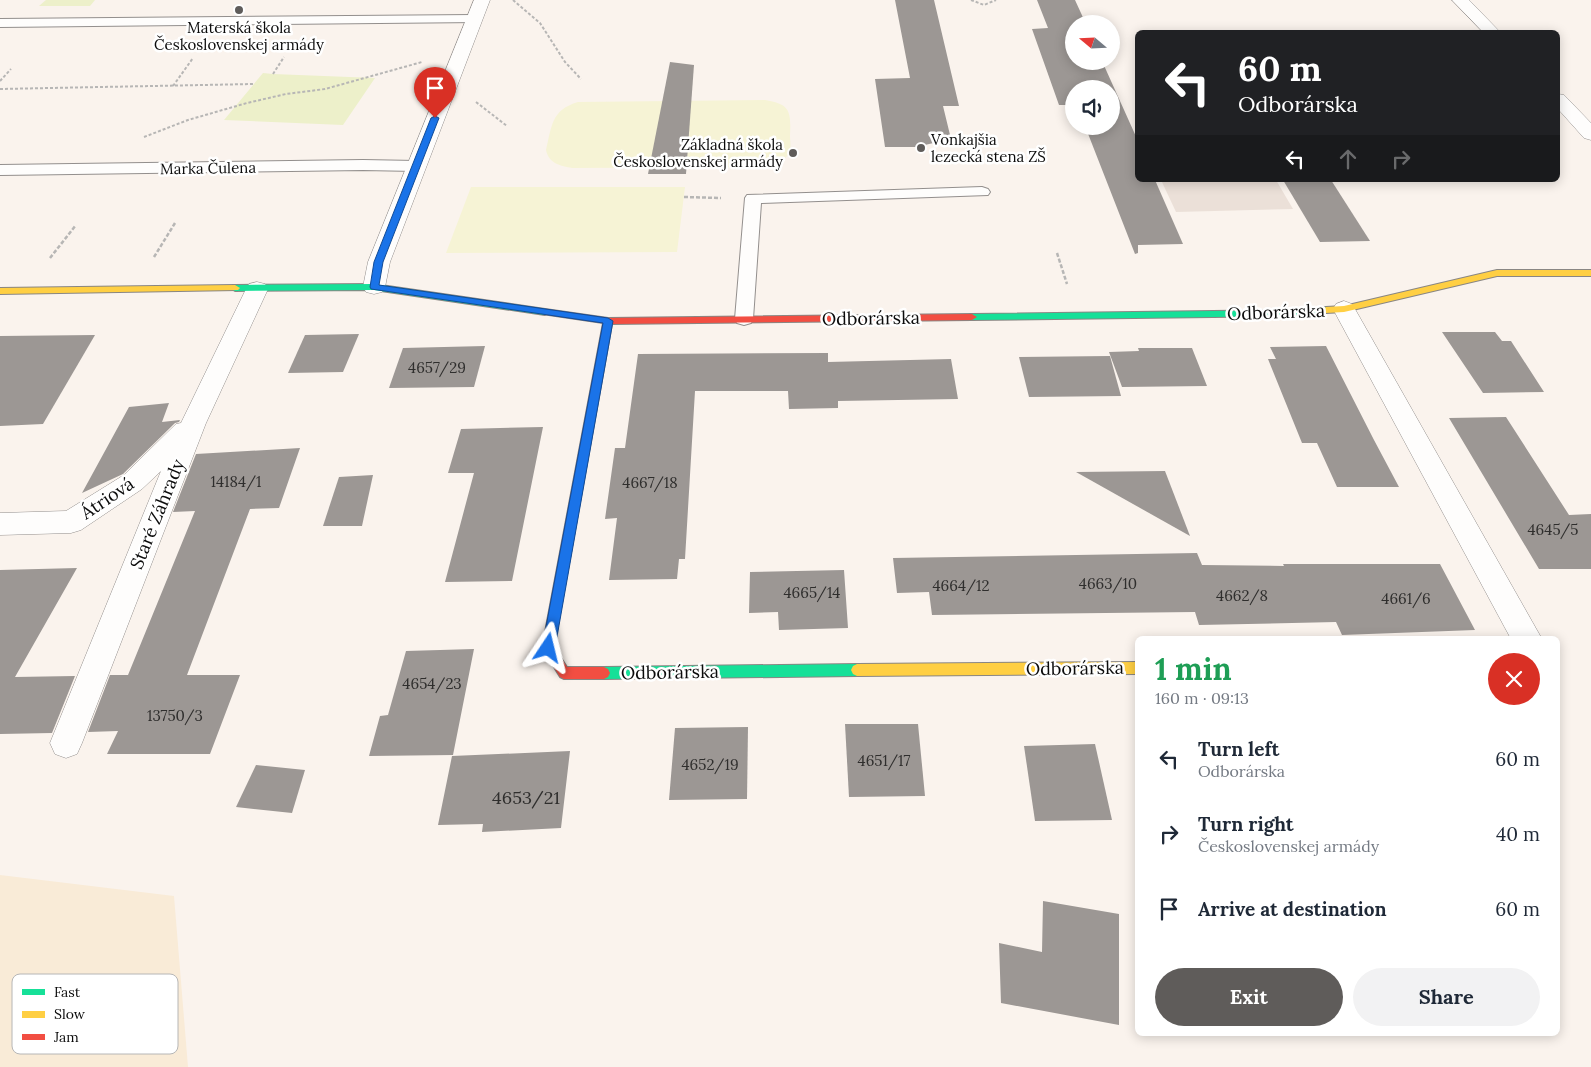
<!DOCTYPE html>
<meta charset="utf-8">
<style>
:root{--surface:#fff;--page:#f2f2f3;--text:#1f2937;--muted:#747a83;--accent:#5f5c5a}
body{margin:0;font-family:Lora,serif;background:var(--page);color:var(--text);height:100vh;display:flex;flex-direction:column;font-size:19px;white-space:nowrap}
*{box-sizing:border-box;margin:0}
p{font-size:16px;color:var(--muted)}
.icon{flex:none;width:28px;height:28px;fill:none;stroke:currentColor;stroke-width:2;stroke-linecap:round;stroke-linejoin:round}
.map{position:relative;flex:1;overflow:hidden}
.sheet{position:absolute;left:1135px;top:636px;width:425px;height:400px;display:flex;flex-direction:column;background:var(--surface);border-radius:8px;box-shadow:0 2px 12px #0003}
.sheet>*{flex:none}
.banner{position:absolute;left:1135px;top:30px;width:425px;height:152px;border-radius:8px;box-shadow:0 2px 12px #0003;background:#202124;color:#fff;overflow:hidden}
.needle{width:32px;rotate:289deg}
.fabs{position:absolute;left:1065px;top:15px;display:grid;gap:10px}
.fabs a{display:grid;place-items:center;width:55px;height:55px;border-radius:50%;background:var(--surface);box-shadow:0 2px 12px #0003;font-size:25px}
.pin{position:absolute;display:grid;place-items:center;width:42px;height:42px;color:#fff;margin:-51px -21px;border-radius:50% 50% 50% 0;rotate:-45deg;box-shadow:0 0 5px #0007}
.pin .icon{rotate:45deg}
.me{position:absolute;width:55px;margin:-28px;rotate:10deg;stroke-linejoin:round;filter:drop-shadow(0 0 4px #0008)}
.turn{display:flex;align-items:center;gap:18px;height:105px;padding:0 20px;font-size:22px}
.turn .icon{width:65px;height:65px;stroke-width:2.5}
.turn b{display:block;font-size:35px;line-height:42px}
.lanes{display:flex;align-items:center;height:48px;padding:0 20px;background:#0003;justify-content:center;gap:25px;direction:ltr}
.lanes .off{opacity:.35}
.round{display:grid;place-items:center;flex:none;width:52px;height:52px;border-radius:26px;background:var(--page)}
.overview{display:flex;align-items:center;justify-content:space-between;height:85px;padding:0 20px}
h1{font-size:30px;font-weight:800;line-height:38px;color:#1e9e55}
.button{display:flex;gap:10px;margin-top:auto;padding:10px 20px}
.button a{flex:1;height:58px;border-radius:30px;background:var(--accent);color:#fff;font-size:20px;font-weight:800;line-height:58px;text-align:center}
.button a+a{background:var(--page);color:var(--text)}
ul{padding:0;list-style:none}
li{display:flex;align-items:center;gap:15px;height:75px;padding:0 20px}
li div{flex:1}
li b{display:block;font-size:19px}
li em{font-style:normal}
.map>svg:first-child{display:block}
.farmland{fill:#f9ebd7}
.green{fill:#edf0ca}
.pitch{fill:#f6f3d5}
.plaza{fill:#ebe0d8}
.building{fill:#9c9794}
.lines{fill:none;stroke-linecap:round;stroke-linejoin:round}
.lane-casing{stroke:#938f8d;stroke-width:2}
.street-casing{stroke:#938f8d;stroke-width:1}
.fast-casing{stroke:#898683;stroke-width:2}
.slow-casing{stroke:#898683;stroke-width:2}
.jam-casing{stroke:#898683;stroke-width:2}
.path-far1{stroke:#b7b6b5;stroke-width:2;stroke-dasharray:3 2;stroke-linecap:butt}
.path{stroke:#b7b6b5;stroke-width:2.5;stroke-dasharray:4 2;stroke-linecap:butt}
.lane{fill:#fefdfc;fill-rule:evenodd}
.street{fill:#fefdfc;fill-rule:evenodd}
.fast{fill:#16e098;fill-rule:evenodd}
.slow{fill:#ffcf43;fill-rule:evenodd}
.jam{fill:#f24e42;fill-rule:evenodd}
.route{fill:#1a73e8;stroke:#114b97}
.poi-dot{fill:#5f5c5a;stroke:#fff;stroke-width:2}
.labels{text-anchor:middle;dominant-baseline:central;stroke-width:5;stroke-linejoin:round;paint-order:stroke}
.far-poi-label{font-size:15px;fill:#0b0b0b;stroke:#fff}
.far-street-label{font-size:15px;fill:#0b0b0b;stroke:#fff}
.number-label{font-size:15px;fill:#2f2e2d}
.street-label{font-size:18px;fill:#0b0b0b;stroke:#fff}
.near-number-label{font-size:18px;fill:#2f2e2d}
.key{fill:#fff;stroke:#b6b6b6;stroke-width:1}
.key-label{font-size:14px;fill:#0b0b0b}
</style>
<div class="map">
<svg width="1591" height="1067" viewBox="0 0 1591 1067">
<rect width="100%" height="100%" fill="#faf3ed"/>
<path class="farmland" d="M 0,875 L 174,896 L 188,1067 L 0,1067 Z"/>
<g class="green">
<path d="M 46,0 L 95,0 L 90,6 L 39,6 Z"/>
<path d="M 263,73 L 273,74 L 375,78 L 343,125 L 224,120 Z"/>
</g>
<g class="pitch">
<path d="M 765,100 C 791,104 791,112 790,136 C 790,142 792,150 788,155 C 782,163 772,165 763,167 L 572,168 C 561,166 549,164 546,150 C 552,126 551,110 578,102 Z"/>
<path d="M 471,187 L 685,187 L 677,252 L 446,253 Z"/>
</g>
<path class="plaza" d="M 1161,180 L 1276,180 L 1293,209 L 1176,212 Z"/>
<g class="building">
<path d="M 895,0 L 934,0 L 959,106 L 943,106 L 951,139 L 916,147 L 885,147 L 875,79 L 910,78 Z"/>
<path d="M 1037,0 L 1075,0 L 1086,24 L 1074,24 L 1074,61 L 1102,61 L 1138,141 L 1138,180 L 1155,180 L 1183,244 L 1138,245 L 1138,253 L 1135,254 L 1085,126 L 1111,126 L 1111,89 L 1074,89 L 1074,105 L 1059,105 L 1032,29 L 1048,28 Z"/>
<path d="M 670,62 L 694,65 L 686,174 L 648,174 Z"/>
<path d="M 1283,180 L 1331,180 L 1370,241 L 1320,242 Z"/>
<path d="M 1442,332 L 1495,332 L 1502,341 L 1511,341 L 1544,392 L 1483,393 Z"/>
<path d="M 359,334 L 343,372 L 288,373 L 305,335 Z"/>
<path d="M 95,335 L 43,424 L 0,426 L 0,336 Z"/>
<path d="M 485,346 L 474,387 L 389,388 L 403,348 Z"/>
<path d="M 1326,346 L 1374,440 L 1399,487 L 1337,487 L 1317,443 L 1302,443 L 1268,359 L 1276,359 L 1270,347 Z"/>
<path d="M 1138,348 L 1192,348 L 1207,386 L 1122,387 L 1109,352 L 1139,351 Z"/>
<path d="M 828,353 L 828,362 L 951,359 L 958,399 L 838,401 L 838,408 L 789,409 L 788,391 L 695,391 L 685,559 L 679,559 L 677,579 L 609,580 L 617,518 L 605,519 L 615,448 L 625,448 L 638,354 Z"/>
<path d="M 1110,356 L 1121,396 L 1029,397 L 1019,357 Z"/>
<path d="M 169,403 L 162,422 L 180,420 L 179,422 L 175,423 L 123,474 L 82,493 L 129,407 Z"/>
<path d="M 1506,417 L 1569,515 L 1591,514 L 1591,569 L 1539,569 L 1449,418 Z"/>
<path d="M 543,427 L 512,581 L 445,582 L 474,473 L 448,473 L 461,429 Z"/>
<path d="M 300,448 L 279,508 L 250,509 L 187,675 L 240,675 L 210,754 L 107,754 L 118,731 L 88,732 L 110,675 L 128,675 L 195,511 L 173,512 L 196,454 Z"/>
<path d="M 1165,471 L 1190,536 L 1076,472 Z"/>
<path d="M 373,475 L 362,526 L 323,526 L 339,477 Z"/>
<path d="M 1197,553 L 1202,565 L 1284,566 L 1283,564 L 1440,564 L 1475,630 L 1342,635 L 1336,622 L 1199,625 L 1195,612 L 932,615 L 929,592 L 897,593 L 893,558 Z"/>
<path d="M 77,568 L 15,677 L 75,676 L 52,733 L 0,734 L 0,570 Z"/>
<path d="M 844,570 L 848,628 L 779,630 L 778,612 L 749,613 L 750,572 Z"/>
<path d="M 474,649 L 453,755 L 369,756 L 380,716 L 388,715 L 406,651 Z"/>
<path d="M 845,724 L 918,724 L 925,796 L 849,797 Z"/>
<path d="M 748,727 L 747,799 L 669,800 L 675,728 Z"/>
<path d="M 1095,744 L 1112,820 L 1035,821 L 1024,746 Z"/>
<path d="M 570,751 L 561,828 L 482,832 L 483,824 L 438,825 L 452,756 Z"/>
<path d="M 256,765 L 305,770 L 292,813 L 236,807 Z"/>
<path d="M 1043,901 L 1119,914 L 1119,1025 L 1001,1003 L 999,943 L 1042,952 Z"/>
</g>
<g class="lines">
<defs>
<g id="lane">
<path d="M 474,15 L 479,16 L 481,19 L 479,22 L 0,27 L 0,19 Z"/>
<path d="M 363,160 L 416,161 L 422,163 L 424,166 L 422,169 L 416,171 L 363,170 L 0,175 L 0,165 Z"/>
<path d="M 982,187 L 988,189 L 990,192 L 988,195 L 761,203 L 753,319 L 751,323 L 744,325 L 737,323 L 735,319 L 745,198 L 747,195 Z"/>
</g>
<g id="street">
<path d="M 474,0 L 490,0 L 390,262 L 385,287 L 382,292 L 374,294 L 366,292 L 363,287 L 368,262 Z"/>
<path d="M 1452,0 L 1469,0 L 1500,32 L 1483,32 Z"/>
<path d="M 1558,94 L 1564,95 L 1591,123 L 1591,140 L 1584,138 L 1558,109 Z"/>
<path d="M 257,282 L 265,284 L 268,289 L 206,423 L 82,743 L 77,754 L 66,758 L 55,754 L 50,743 L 161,471 L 142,489 L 81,530 L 71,533 L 0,535 L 0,513 L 66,511 L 124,475 L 176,424 L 181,423 L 246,289 L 249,284 Z"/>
<path d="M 1344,301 L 1352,304 L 1355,309 L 1542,639 L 1511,639 L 1333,309 L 1336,304 Z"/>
</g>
<g id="fast">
<path d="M 374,284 L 545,309 L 550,312 L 545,315 L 374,290 L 235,291 L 230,288 L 235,285 Z"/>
<path d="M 1326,307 L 1331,310 L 1329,312 L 1288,316 L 972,320 L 967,317 L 972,314 L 1288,310 Z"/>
<path d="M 857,664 L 861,666 L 863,670 L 861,674 L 857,676 L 604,679 L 600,677 L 598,673 L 600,669 L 604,667 Z"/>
</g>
<g id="slow">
<path d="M 1497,270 L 1591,270 L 1591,276 L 1497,276 L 1344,312 L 1326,313 L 1321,310 L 1326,307 L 1344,306 Z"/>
<path d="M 235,285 L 240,288 L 238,290 L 0,294 L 0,288 Z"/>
<path d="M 1138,662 L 1138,674 L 857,676 L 853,674 L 851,670 L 853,666 L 857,664 Z"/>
</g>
<path id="jam" d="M 545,309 L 608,318 L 972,314 L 977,317 L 972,320 L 612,324 L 554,647 L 567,667 L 604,667 L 608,669 L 610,673 L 608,677 L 604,679 L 564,679 L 560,677 L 542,648 L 603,323 L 542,314 L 542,310 Z"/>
</defs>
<use href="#lane" class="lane-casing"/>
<use href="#street" class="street-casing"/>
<use href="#fast" class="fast-casing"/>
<use href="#slow" class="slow-casing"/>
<use href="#jam" class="jam-casing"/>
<g class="path-far1">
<path d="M 513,0 L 540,23 L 565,62 L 581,79"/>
<path d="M 971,0 L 984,5 L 996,0"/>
<path d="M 273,74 L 284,57"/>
<path d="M 0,81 L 11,69"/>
<path d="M 173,86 L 193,58"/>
<path d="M 0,89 L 253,84"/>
<path d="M 476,102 L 507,126"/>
<path d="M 144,137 L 188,120 L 247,103 L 286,94 L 325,89 L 422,62"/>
</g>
<g class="path">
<path d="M 684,197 L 721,198"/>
<path d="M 1057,253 L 1067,284"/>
<path d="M 154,257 L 175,223"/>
<path d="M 50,258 L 76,225"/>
</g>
<use href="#lane" class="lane"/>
<use href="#street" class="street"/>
<use href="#fast" class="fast"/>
<use href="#slow" class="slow"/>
<use href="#jam" class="jam"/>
</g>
<path class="route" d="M 435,116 L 439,118 L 383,262 L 379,285 L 608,318 L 613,321 L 555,648 L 553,652 L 548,654 L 544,652 L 542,648 L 603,323 L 371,289 L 370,287 L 374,262 L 431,118 Z"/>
<g class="poi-dot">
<circle cx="239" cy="10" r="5"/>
<circle cx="921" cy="148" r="5"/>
<circle cx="793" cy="153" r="5"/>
</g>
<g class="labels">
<g class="far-poi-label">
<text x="239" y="27">Materská škola<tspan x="239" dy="17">Československej armády</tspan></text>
<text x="931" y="139" text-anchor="start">Vonkajšia<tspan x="931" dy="17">lezecká stena ZŠ</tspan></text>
<text x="783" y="144" text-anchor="end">Základná škola<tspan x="783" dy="17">Československej armády</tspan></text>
</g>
<g class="far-street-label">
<text transform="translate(208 168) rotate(-1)">Marka Čulena</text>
</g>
<g class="number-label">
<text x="437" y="367">4657/29</text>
<text x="236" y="481">14184/1</text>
<text x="650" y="482">4667/18</text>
<text x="1553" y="529">4645/5</text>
<text x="1108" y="583">4663/10</text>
<text x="961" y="585">4664/12</text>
<text x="812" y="592">4665/14</text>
<text x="1242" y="595">4662/8</text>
<text x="1406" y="598">4661/6</text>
<text x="432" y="683">4654/23</text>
<text x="175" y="715">13750/3</text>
<text x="884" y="760">4651/17</text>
<text x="710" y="764">4652/19</text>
</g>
<g class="street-label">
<text transform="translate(1276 312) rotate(-2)">Odborárska</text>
<text transform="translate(871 318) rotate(-1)">Odborárska</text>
<text transform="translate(107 498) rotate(-34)">Átriová</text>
<text transform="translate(157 514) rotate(-68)">Staré Záhrady</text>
<text transform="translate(1075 668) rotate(-1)">Odborárska</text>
<text transform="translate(670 672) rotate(-1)">Odborárska</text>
</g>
<g class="near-number-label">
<text x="526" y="797">4653/21</text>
</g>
</g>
<rect x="12" y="974" width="166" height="80" rx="8" class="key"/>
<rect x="22" y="989" width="23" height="6" fill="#16e098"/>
<rect x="22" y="1011" width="23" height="7" fill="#ffcf43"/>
<rect x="22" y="1034" width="23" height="6" fill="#f24e42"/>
<g class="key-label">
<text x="54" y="997">Fast</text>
<text x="54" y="1019">Slow</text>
<text x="54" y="1042">Jam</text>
</g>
</svg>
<div class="fabs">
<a><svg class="needle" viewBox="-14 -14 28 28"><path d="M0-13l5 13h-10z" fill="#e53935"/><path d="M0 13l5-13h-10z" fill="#747a83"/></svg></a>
<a><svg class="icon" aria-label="sound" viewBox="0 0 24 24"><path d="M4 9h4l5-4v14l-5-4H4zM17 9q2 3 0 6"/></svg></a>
</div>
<div class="pin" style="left:435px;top:118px;background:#d93025"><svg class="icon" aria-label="arrive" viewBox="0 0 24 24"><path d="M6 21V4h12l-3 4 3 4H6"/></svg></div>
<svg class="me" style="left:548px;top:648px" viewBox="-20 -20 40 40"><path d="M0-17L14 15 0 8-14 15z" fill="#1a73e8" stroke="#fff" stroke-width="4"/></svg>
<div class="banner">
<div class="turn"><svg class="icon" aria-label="left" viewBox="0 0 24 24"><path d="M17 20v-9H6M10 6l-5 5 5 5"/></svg><div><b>60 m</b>Odborárska</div></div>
<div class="lanes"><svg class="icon" aria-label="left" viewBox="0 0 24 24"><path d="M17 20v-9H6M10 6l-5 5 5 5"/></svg><svg class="icon off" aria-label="ahead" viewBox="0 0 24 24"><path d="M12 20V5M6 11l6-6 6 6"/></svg><svg class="icon off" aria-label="right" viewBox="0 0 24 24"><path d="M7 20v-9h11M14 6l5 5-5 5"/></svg></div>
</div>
<section class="sheet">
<div class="overview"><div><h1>1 min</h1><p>160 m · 09:13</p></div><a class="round" style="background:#d93025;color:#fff"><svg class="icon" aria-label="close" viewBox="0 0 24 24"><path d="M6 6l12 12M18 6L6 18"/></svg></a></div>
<ul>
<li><svg class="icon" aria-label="left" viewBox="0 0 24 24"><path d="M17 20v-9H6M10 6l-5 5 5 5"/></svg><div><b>Turn left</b><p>Odborárska</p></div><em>60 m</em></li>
<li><svg class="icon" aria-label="right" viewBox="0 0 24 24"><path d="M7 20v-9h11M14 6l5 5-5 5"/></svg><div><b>Turn right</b><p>Československej armády</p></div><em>40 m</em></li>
<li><svg class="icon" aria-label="arrive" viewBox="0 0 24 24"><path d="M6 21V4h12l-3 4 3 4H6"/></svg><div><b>Arrive at destination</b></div><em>60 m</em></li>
</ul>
<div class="button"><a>Exit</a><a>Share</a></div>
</section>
</div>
